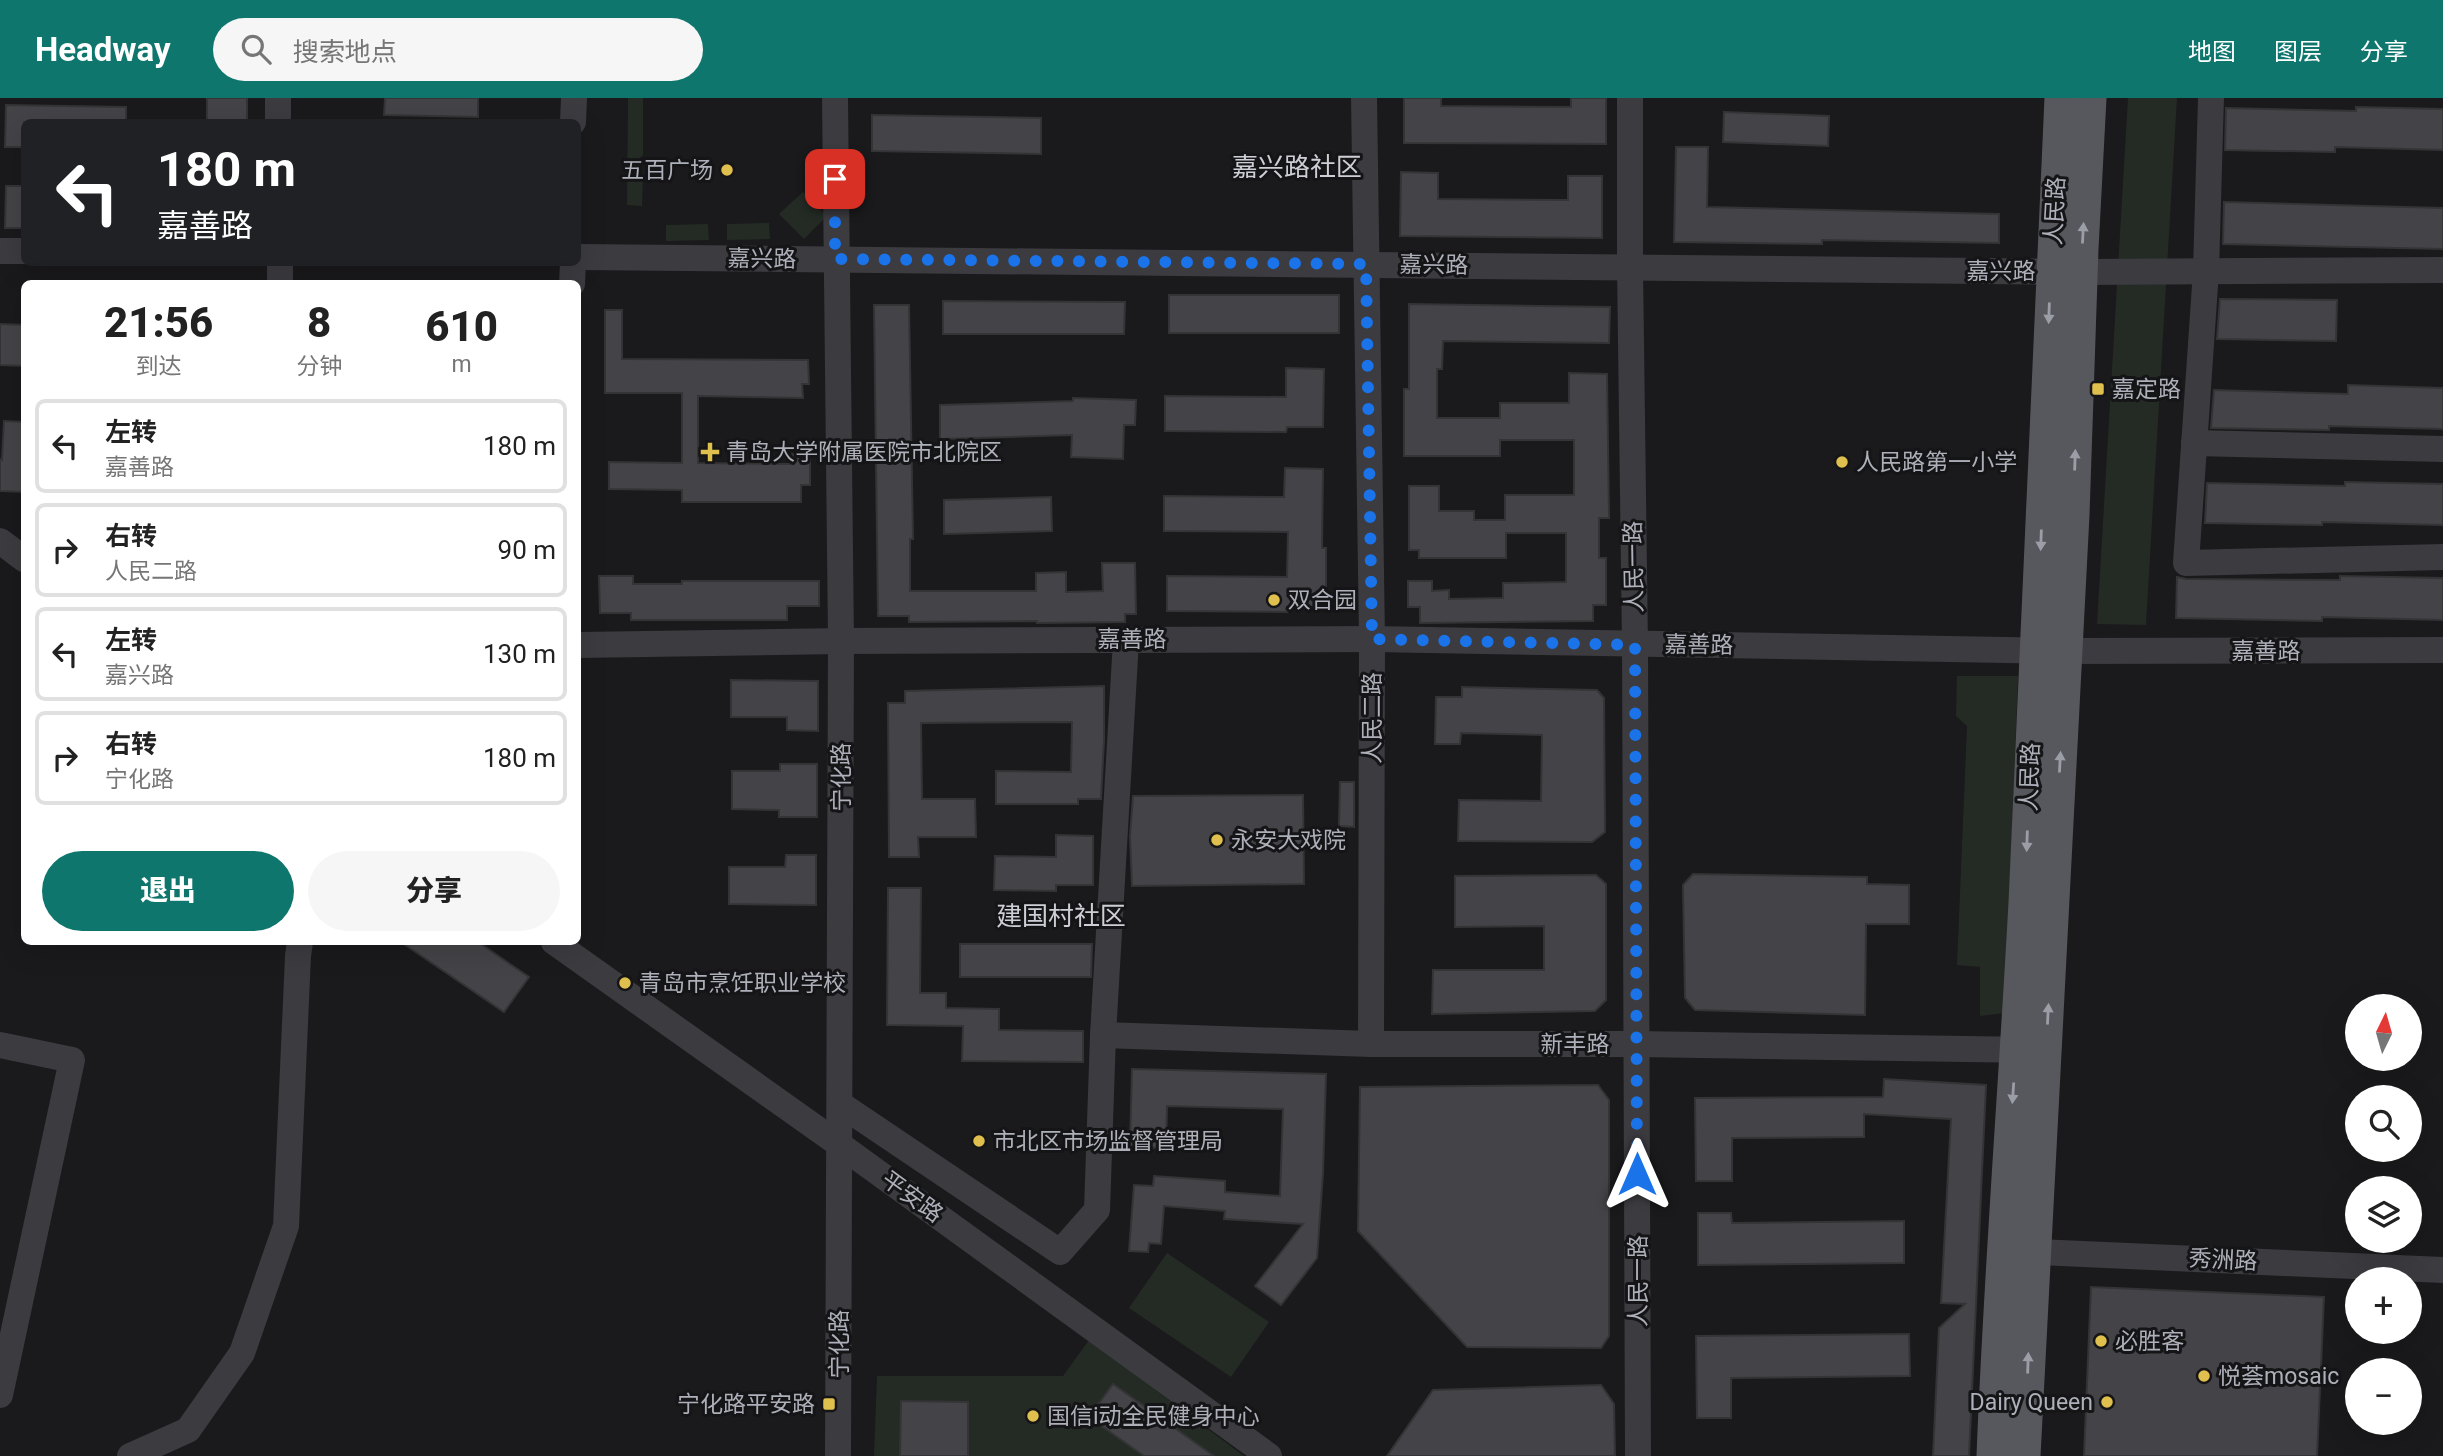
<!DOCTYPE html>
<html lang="zh">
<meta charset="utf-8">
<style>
:root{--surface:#fff;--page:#f6f6f6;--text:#222;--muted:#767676;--line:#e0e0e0;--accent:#0f766e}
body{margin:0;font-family:Roboto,"Noto Sans SC",sans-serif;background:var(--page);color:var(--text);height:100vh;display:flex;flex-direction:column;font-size:26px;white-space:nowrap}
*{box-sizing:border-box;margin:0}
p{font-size:23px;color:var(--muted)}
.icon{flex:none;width:38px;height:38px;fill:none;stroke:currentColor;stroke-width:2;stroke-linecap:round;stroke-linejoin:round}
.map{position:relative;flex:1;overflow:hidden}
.panel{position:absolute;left:21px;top:182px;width:560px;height:665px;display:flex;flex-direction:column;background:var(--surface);border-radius:10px;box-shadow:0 7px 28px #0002}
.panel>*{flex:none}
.guide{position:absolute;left:21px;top:21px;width:560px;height:147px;border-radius:10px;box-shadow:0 7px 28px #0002;background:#202124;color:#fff;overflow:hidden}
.needle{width:46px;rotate:5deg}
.controls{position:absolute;left:2345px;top:896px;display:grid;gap:14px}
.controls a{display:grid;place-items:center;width:77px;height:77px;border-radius:50%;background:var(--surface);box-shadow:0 7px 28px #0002;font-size:35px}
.pin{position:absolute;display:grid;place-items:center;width:60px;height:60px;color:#fff;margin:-30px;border-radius:14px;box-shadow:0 4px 10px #0006}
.me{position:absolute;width:77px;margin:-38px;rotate:0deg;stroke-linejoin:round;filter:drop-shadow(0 0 5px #0008)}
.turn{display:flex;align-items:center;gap:24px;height:147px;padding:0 21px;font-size:32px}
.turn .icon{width:91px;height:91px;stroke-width:2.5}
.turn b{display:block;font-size:49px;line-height:60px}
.eta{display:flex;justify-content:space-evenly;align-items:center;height:119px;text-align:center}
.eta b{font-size:42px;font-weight:800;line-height:49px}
.button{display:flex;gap:14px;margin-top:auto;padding:14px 21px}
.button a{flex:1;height:80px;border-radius:42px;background:var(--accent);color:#fff;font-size:28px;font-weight:800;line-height:80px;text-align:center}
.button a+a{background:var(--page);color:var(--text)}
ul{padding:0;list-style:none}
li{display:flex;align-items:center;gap:21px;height:94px;margin:0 14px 10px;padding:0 7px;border:4px solid var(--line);border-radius:10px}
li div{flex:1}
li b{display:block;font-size:26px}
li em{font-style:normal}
header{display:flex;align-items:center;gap:42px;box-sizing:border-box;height:98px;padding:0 35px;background:var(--accent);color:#fff}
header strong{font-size:33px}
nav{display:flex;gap:38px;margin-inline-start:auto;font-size:24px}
.search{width:490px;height:63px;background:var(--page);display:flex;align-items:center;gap:18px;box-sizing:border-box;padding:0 24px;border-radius:38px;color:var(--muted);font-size:26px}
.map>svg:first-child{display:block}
.green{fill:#242b25}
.building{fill:#444448;stroke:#343437;stroke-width:2}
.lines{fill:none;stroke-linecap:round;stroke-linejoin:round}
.minor{stroke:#3b3b40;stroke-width:26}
.major{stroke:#57585e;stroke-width:33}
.oneway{fill:#9c9ea7}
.route{stroke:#1a73e8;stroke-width:12;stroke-dasharray:0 21.6}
.poi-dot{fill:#dfbf4d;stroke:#151416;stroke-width:2.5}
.labels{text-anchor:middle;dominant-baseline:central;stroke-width:6;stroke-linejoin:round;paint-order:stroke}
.poi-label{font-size:23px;fill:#adafb9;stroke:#151416;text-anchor:start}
.street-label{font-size:23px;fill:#adafb9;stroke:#151416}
.quarter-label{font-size:26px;fill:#cecfd6;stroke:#151416}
</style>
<header>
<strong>Headway</strong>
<div class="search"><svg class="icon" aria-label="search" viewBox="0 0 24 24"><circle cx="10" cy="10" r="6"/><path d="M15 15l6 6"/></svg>搜索地点</div>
<nav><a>地图</a><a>图层</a><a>分享</a></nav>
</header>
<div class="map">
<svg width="2443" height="1358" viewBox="0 0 2443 1358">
<rect width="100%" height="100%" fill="#1a191b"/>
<g class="green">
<path d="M 628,0 L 643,0 L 643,57 L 635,64 L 643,78 L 642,108 L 627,107 Z"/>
<path d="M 2128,0 L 2177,0 L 2146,527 L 2097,526 Z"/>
<path d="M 803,94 L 827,118 L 804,141 L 779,116 Z"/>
<path d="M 769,125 L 770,141 L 727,142 L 727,126 Z"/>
<path d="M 708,126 L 709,142 L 666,143 L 666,127 Z"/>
<path d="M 1957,578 L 2018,578 L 2005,915 L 1980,918 L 1980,869 L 1957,867 L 1967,628 L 1956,618 Z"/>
<path d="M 1167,1155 L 1269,1224 L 1231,1279 L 1129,1210 Z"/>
<path d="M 1089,1242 L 1244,1358 L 874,1358 L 877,1278 L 1063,1278 Z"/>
</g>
<g class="building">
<rect x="207" y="0" width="40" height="24"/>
<path d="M 385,0 L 478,0 L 478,19 L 384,17 Z"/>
<path d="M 1404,0 L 1441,0 L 1441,8 L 1571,9 L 1571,0 L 1606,0 L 1606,46 L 1404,45 Z"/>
<path d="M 6,7 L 126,9 L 126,24 L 24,24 L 24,49 L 5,49 Z"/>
<path d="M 2356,9 L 2443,11 L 2443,52 L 2335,49 L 2335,54 L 2225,52 L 2226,10 L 2356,13 Z"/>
<path d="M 1724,14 L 1829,18 L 1828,48 L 1723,44 Z"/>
<path d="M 872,17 L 1041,20 L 1041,56 L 872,53 Z"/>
<path d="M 1676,49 L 1708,49 L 1707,109 L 1999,116 L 1999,145 L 1822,142 L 1822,146 L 1674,144 Z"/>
<path d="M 1401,74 L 1438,75 L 1438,101 L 1568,102 L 1568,78 L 1602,78 L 1602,140 L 1400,138 Z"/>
<path d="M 6,88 L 24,88 L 24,130 L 5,130 Z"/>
<path d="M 2224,104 L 2443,110 L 2443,151 L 2223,146 Z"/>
<rect x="1169" y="197" width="170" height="38"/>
<path d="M 2220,201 L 2337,202 L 2336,243 L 2217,241 Z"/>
<path d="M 943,203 L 1125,204 L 1124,236 L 943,236 Z"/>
<path d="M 1409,206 L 1610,209 L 1609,245 L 1443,243 L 1442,271 L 1437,271 L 1437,320 L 1500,320 L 1500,305 L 1569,305 L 1569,275 L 1607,276 L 1609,420 L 1599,420 L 1599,460 L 1606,460 L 1606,507 L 1593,507 L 1593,523 L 1420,525 L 1420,509 L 1408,509 L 1408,483 L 1432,483 L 1432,493 L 1449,492 L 1449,501 L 1503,500 L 1503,485 L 1566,484 L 1566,435 L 1506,435 L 1506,460 L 1419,460 L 1419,452 L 1409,452 L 1409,388 L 1439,388 L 1439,413 L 1474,413 L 1474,422 L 1505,422 L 1505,397 L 1574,397 L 1574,342 L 1500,342 L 1500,358 L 1404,358 L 1404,291 L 1409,291 Z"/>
<path d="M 874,207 L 909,207 L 913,441 L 910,441 L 910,493 L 1036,493 L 1036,475 L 1066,474 L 1066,494 L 1103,493 L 1102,465 L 1135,465 L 1136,516 L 1125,516 L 1125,524 L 1037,525 L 1037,523 L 909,524 L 909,518 L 878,518 Z"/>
<path d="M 605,212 L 622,212 L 622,261 L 808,262 L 809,286 L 802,286 L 803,300 L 698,298 L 698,365 L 792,366 L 792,356 L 810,357 L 810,387 L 801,387 L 801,404 L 682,404 L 682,392 L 609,391 L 609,364 L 682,365 L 682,295 L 605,295 Z"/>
<path d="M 0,226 L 24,227 L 24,268 L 0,267 Z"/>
<path d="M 1286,270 L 1324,271 L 1323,329 L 1287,329 L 1286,334 L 1165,333 L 1165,298 L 1286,299 Z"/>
<path d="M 2348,287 L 2443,290 L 2443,331 L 2329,328 L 2329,332 L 2211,330 L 2214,292 L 2348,296 Z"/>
<path d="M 1073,300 L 1136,302 L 1135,327 L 1124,327 L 1123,361 L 1071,359 L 1072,337 L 940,341 L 940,307 L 1073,303 Z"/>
<path d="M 4,323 L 24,324 L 24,394 L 0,393 L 0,361 L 2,362 Z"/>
<path d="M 1285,370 L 1323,371 L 1322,450 L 1326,450 L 1326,495 L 1316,495 L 1316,509 L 1288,509 L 1288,514 L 1167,513 L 1167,478 L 1287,479 L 1288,434 L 1164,433 L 1164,398 L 1284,399 Z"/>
<path d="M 2345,384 L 2443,386 L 2443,427 L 2322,424 L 2322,427 L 2205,425 L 2207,385 L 2345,388 Z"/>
<path d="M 1051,399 L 1052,433 L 944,436 L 944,402 Z"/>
<path d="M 599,478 L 633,478 L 633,486 L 682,486 L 682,483 L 819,483 L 819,508 L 787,508 L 787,522 L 631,522 L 631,515 L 600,515 Z"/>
<path d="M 2340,478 L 2443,480 L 2443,522 L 2322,519 L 2322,523 L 2176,520 L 2177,479 L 2186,481 L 2340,482 Z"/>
<path d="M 731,582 L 818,583 L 818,633 L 787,632 L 787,619 L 731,619 Z"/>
<path d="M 1104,588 L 1104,642 L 1101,701 L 1078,701 L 1078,706 L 996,706 L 996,673 L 1071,674 L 1072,624 L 921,625 L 922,701 L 975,701 L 976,739 L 918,739 L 919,759 L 889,759 L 888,605 L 905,605 L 905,593 Z"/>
<path d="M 1462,589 L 1597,592 L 1604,600 L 1605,734 L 1592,744 L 1458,743 L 1459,702 L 1541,703 L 1542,637 L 1461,635 L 1460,646 L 1435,646 L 1436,599 L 1462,599 Z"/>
<path d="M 780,666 L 817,666 L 817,719 L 779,719 L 779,712 L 732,711 L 732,673 L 780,673 Z"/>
<path d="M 1340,684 L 1354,684 L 1354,729 L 1339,728 Z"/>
<path d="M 1303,697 L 1304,786 L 1132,788 L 1130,738 L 1133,698 Z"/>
<path d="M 1056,737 L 1093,738 L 1093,787 L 1056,787 L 1056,793 L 994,792 L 995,758 L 1056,759 Z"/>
<path d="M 786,757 L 816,757 L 816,807 L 729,806 L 729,769 L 785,769 Z"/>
<path d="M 1693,776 L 1867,779 L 1867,786 L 1909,787 L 1909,826 L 1866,826 L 1865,917 L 1695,912 L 1685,900 L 1683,787 Z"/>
<path d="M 1596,777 L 1606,786 L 1606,902 L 1595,913 L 1432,916 L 1433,872 L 1544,872 L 1544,828 L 1455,829 L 1455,778 Z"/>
<path d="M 888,790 L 921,790 L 920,895 L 946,895 L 946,910 L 999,911 L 999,932 L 1083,933 L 1083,964 L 962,963 L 963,928 L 887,927 Z"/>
<path d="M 401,844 L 478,844 L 529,879 L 504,914 Z"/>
<path d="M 960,846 L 1092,846 L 1091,879 L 960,879 Z"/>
<path d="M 1132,971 L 1326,976 L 1323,1075 L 1317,1160 L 1281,1207 L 1255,1188 L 1303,1126 L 1224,1121 L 1225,1113 L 1164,1108 L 1161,1146 L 1149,1145 L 1148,1154 L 1129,1153 L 1134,1087 L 1153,1088 L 1154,1078 L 1225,1083 L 1225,1094 L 1280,1098 L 1283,1011 L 1167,1008 L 1166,1050 L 1130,1049 Z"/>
<path d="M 1884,981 L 1986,987 L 1969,1358 L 1933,1358 L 1939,1230 L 1965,1206 L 1941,1205 L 1951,1021 L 1864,1016 L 1864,1039 L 1732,1040 L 1732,1083 L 1696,1083 L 1695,1000 L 1883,999 Z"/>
<path d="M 1598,987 L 1609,1002 L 1609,1238 L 1601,1250 L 1467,1249 L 1358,1133 L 1360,989 Z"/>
<path d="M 1698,1115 L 1731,1115 L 1732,1125 L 1904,1123 L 1904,1165 L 1698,1167 Z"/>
<path d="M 2091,1189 L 2324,1199 L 2317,1358 L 2084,1358 Z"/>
<path d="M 1909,1236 L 1910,1278 L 1731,1280 L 1731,1320 L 1697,1320 L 1696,1238 Z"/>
<path d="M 1113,1286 L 1214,1358 L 1144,1358 L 1089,1319 Z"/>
<path d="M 1601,1287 L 1614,1306 L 1615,1358 L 1387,1358 L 1433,1292 Z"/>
<path d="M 901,1303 L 968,1304 L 968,1358 L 900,1358 Z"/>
</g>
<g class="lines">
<g class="minor">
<path d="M 278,0 L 278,24"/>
<path d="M 835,0 L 841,543 L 838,1358"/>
<path d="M 1364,0 L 1372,541 L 1371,946"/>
<path d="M 1630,0 L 1630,169 L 1635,547 L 1638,1358"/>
<path d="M 2211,0 L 2206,173 L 2186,465 L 2443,459"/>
<path d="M 573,24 L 574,0"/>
<path d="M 0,153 L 24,153"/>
<path d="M 578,159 L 2081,174 L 2443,172"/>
<path d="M 280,186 L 280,164"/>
<path d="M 572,186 L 573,164"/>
<path d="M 2194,345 L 2443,351"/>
<path d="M 0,443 L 24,461"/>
<path d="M 578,547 L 841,543 L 1372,541 L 2066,553 L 2443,552"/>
<path d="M 554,844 L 840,1047 L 1269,1358"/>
<path d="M 1103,937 L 1371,946 L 1637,946 L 2034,952"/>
<path d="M 0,947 L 72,962 L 0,1297"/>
<path d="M 840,1006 L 1060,1154 L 1097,1112 L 1103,937 L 1126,542"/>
<path d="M 2015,1153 L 2443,1172"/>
<path d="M 130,1358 L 188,1332 L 242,1255 L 286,1128 L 298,858 L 300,844"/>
</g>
<g class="major">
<path d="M 1993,1358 C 2000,1174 2015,990 2025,805 C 2039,537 2047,268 2061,0"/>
<path d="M 2024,1358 L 2073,417 L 2082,151 L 2090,0"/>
</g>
</g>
<defs><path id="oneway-solid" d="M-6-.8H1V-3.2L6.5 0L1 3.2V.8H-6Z" transform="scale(1.75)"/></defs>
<g class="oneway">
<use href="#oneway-solid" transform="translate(2083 135) rotate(-87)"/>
<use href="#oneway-solid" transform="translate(2049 215) rotate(92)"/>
<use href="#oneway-solid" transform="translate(2075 362) rotate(-88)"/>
<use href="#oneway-solid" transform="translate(2041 442) rotate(92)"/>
<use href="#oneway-solid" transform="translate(2060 664) rotate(-87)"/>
<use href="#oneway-solid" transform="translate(2027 743) rotate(92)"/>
<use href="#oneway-solid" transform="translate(2048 916) rotate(-87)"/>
<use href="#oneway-solid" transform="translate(2013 995) rotate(94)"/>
<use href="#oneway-solid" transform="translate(2028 1265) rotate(-88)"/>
</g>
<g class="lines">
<path class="route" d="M 835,81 L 835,161 L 1366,166 L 1372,541 L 1635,547 L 1637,1076"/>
</g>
<g class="poi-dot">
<circle cx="727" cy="72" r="7"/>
<rect x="2091" y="284" width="14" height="14" rx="3.5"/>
<path d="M706.5 343.5h7v7h7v7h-7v7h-7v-7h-7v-7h7z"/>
<circle cx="1842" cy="364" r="7"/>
<circle cx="1274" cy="502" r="7"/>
<circle cx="1217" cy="742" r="7"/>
<circle cx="625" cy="885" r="7"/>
<circle cx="979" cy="1043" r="7"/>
<circle cx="2101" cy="1243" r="7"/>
<circle cx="2204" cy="1278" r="7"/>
<circle cx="2107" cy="1304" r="7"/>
<rect x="822" y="1299" width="14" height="14" rx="3.5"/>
<circle cx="1033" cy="1318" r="7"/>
</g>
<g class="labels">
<g class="poi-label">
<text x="713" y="72" text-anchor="end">五百广场</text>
<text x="2112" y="291">嘉定路</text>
<text x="726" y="354">青岛大学附属医院市北院区</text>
<text x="1856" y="364">人民路第一小学</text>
<text x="1288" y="502">双合园</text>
<text x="1231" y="742">永安大戏院</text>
<text x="639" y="885">青岛市烹饪职业学校</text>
<text x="993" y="1043">市北区市场监督管理局</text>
<text x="2115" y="1243">必胜客</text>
<text x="2218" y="1278">悦荟mosaic</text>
<text x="2093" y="1304" text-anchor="end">Dairy Queen</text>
<text x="815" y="1306" text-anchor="end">宁化路平安路</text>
<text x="1047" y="1318">国信i动全民健身中心</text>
</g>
<g class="street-label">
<text transform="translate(2055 113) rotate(-87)">人民路</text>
<text transform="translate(762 161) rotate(1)">嘉兴路</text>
<text transform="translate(1434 167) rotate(1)">嘉兴路</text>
<text x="2001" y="173">嘉兴路</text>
<text transform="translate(1634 469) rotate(-91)">人民一路</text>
<text x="1132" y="541">嘉善路</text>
<text transform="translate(1699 547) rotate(1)">嘉善路</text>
<text x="2266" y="553">嘉善路</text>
<text transform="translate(1372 620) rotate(-90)">人民二路</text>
<text transform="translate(841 679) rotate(-90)">宁化路</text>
<text transform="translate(2030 679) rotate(-88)">人民路</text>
<text x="1575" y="946">新丰路</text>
<text transform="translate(912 1099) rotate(36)">平安路</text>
<text transform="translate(2223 1162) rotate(3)">秀洲路</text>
<text transform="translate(1638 1183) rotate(-90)">人民一路</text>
<text transform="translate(839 1246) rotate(-90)">宁化路</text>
</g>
<g class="quarter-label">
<text x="1297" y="69">嘉兴路社区</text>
<text x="1061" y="818">建国村社区</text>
</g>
</g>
</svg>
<div class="controls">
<a><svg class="needle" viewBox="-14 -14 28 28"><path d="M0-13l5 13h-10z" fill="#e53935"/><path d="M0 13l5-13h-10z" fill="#767676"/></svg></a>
<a><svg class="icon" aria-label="search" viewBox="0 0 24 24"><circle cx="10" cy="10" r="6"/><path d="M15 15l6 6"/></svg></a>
<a><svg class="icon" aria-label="layers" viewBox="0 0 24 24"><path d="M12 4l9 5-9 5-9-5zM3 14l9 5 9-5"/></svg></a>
<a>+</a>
<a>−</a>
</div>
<div class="pin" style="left:835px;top:81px;background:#d93025"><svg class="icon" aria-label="arrive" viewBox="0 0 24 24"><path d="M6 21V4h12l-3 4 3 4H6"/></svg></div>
<svg class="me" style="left:1637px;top:1076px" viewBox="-20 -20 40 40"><path d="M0-17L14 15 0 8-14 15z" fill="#1a73e8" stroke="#fff" stroke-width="4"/></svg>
<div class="guide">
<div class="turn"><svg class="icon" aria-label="left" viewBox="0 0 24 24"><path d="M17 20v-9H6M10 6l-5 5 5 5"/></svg><div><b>180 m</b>嘉善路</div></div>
</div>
<section class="panel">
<div class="eta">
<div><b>21:56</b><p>到达</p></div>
<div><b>8</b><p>分钟</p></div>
<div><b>610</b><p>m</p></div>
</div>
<ul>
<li><svg class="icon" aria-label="left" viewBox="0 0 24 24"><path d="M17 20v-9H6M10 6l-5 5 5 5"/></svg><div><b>左转</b><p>嘉善路</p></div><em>180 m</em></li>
<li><svg class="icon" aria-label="right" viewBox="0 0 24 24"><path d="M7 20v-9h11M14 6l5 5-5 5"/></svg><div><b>右转</b><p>人民二路</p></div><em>90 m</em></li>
<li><svg class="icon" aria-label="left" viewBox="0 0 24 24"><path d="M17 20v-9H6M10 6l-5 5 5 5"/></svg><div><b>左转</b><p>嘉兴路</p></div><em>130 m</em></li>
<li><svg class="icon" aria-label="right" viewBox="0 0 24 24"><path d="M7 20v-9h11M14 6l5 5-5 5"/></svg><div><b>右转</b><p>宁化路</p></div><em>180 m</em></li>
</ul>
<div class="button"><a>退出</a><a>分享</a></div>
</section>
</div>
